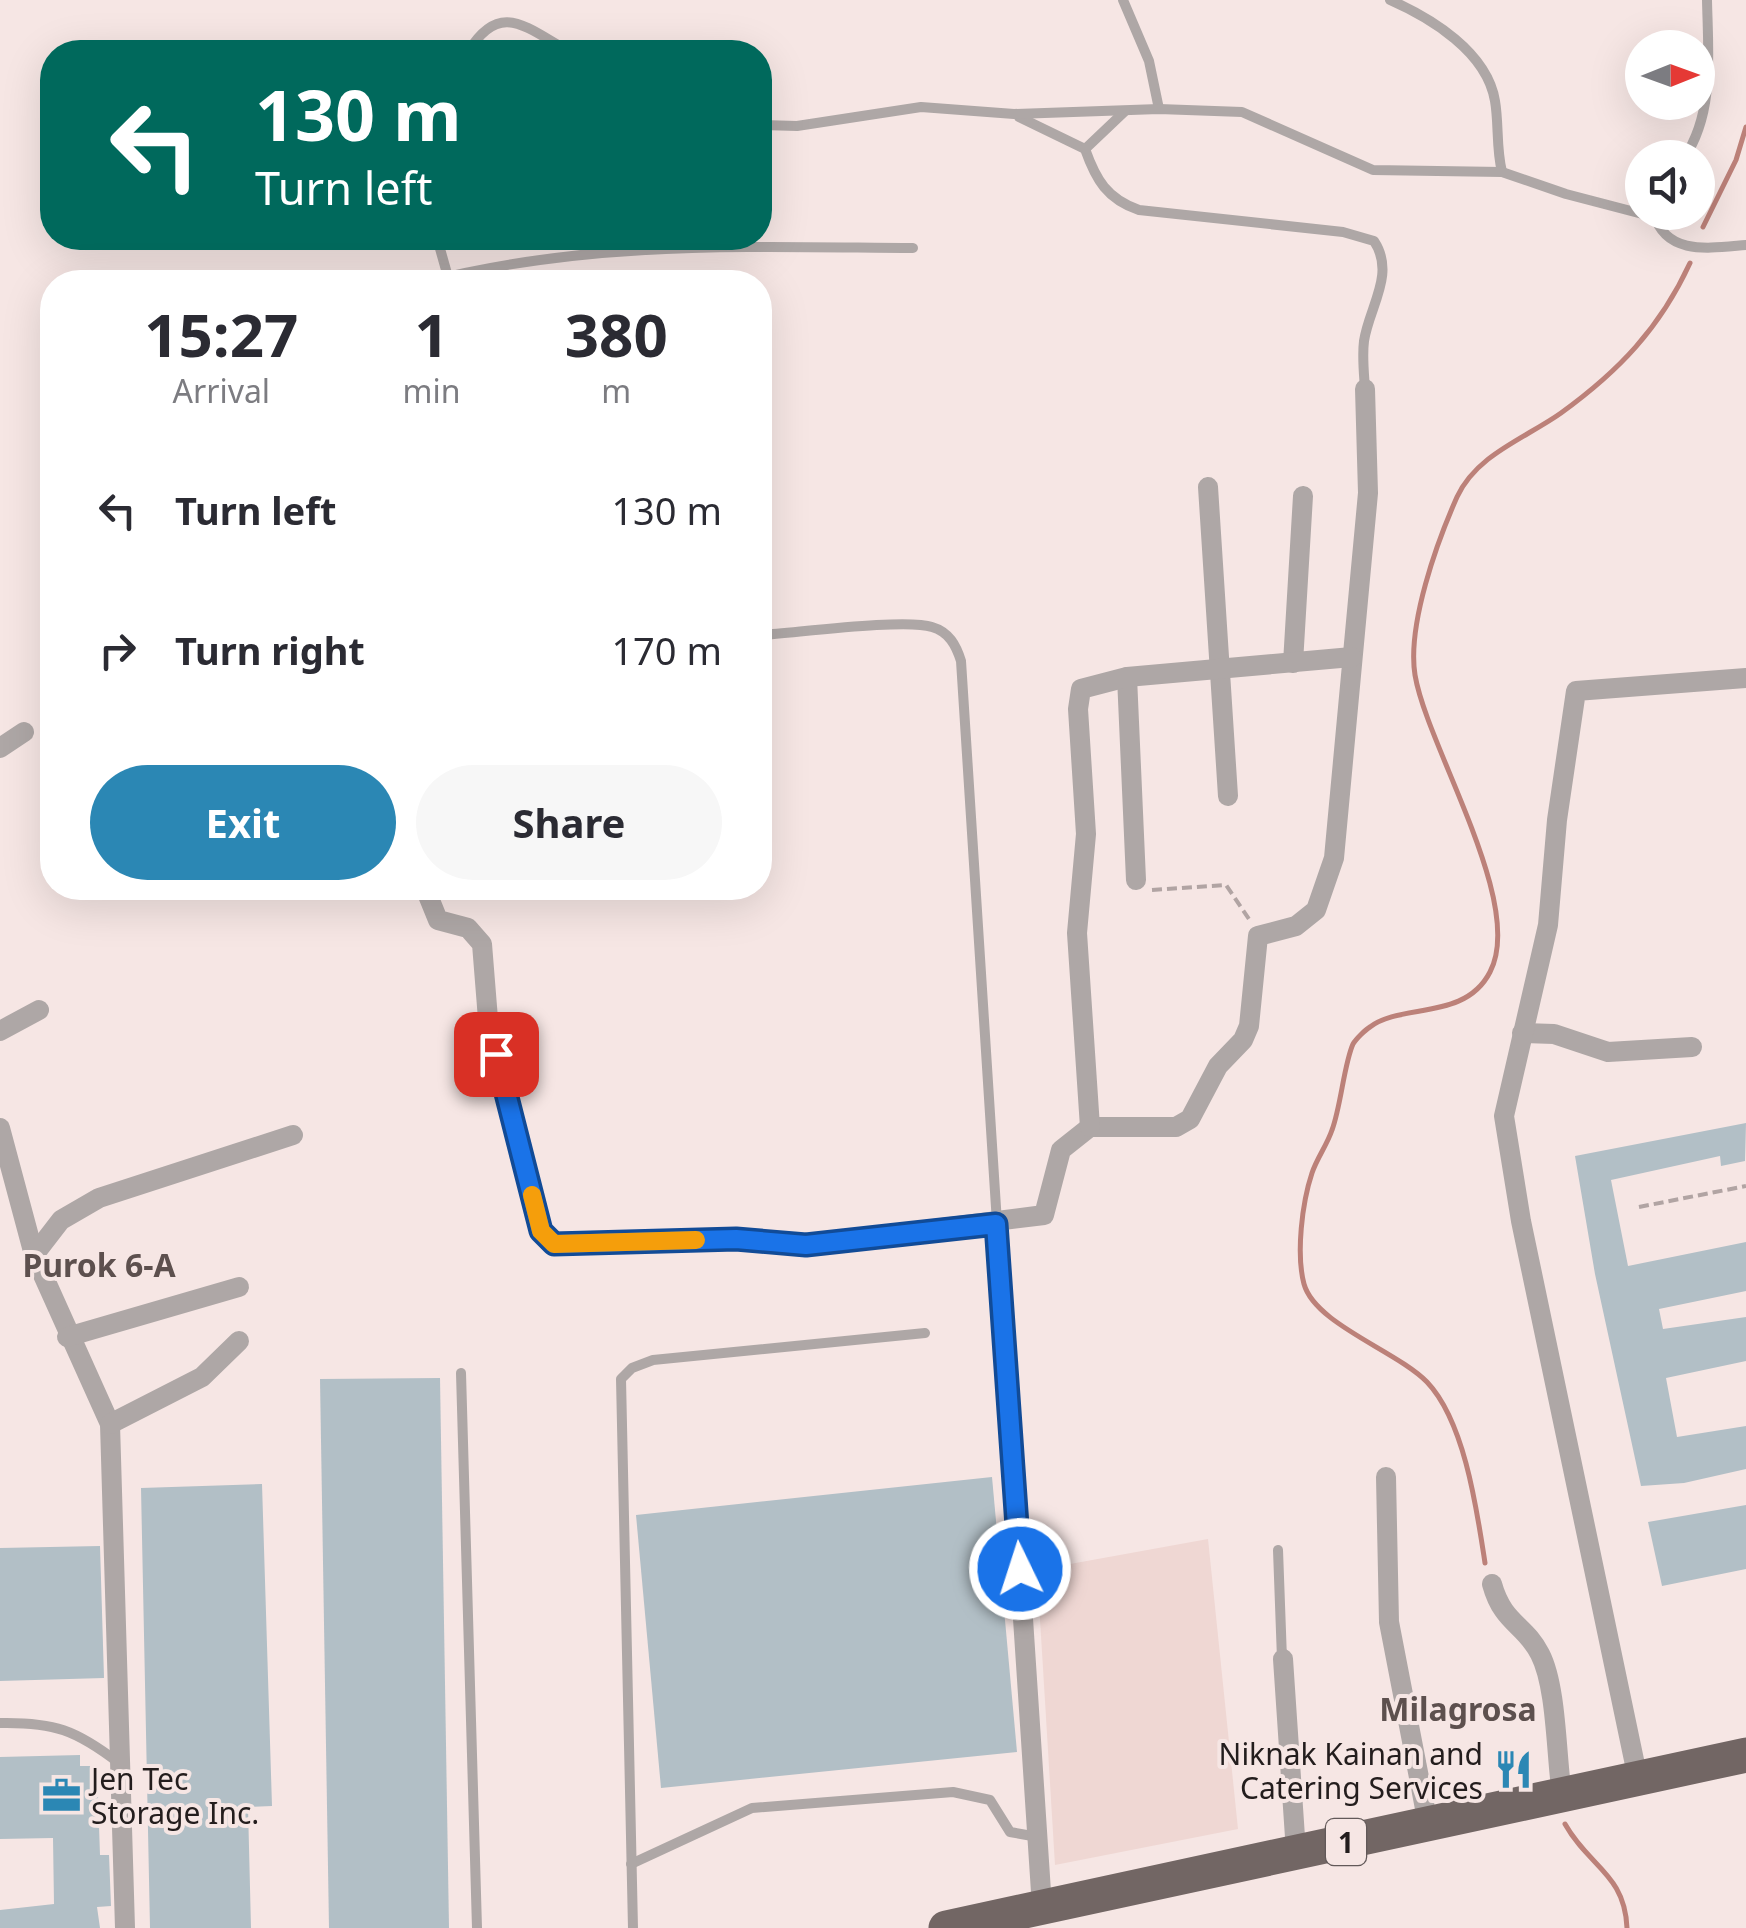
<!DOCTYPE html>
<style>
:root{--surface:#fff;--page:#f7f7f7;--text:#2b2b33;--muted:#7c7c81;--accent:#2b87b4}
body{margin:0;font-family:"Noto Sans",sans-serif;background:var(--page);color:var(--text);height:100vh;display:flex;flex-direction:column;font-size:38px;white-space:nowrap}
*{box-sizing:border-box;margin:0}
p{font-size:32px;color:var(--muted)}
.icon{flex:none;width:55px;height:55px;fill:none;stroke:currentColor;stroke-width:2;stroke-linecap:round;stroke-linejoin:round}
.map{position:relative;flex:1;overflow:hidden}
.side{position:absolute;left:40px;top:270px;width:732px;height:630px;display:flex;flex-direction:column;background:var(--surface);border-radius:40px;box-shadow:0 10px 40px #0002}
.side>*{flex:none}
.banner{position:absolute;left:40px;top:40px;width:732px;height:210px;border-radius:40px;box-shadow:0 10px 40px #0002;background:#00695c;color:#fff;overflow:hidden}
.needle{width:65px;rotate:89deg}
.buttons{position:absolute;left:1625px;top:30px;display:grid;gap:20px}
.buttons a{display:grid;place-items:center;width:90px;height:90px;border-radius:50%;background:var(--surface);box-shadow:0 10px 40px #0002;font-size:50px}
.pin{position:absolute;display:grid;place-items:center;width:85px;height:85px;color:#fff;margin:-42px;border-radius:20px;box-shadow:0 5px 15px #0006}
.me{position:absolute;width:110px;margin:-55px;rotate:356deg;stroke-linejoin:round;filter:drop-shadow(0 0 8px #0008)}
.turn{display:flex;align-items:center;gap:35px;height:210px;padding:0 50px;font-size:45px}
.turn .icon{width:130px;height:130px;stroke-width:2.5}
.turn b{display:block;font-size:70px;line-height:85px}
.eta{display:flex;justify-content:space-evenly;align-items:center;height:170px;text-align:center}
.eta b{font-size:60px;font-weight:700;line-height:70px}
.button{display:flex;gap:20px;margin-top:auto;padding:20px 50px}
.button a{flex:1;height:115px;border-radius:60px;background:var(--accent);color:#fff;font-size:40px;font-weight:700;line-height:115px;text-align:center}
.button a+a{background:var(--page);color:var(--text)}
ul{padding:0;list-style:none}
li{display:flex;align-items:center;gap:30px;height:140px;padding:0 50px}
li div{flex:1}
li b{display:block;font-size:38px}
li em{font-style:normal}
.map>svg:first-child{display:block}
.built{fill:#efd7d3}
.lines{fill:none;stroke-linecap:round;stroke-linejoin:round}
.stream{stroke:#bc8179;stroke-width:5}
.building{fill:#b2bfc6}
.path{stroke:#b1a4a3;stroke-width:4;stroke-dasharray:10 5;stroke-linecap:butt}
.service{stroke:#aea7a6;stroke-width:10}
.minor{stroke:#aea7a6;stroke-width:20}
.trunk{stroke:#726664;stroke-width:35}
.route-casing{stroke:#114b97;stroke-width:25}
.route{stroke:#1a73e8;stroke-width:18}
.slow{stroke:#f59e0b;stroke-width:18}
.labels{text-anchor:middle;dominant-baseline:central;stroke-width:8;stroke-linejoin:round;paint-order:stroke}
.shield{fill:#f6e6e4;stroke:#625959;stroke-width:2.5}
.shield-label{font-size:28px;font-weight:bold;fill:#231d1d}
.poi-label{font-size:30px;fill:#231d1d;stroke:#f6e6e4;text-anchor:end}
.neighbourhood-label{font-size:32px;font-weight:bold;fill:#5d504e;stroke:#f6e6e4}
</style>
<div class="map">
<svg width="1746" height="1928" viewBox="0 0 1746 1928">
<rect width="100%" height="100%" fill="#f6e6e4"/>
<path class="built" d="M 1208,1539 L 1238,1829 L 1055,1865 L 1037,1570 Z"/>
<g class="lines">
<g class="stream">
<path d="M 1703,227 L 1736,160 L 1746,127"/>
<path d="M 1485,1563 C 1477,1511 1465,1422 1427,1382 C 1397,1351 1315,1324 1304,1284 C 1296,1254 1302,1203 1312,1173 C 1317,1158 1327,1145 1332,1130 C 1341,1106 1344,1064 1353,1044 C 1356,1039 1365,1030 1370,1027 C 1401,1003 1465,1021 1490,972 C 1526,904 1427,747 1415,675 C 1407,625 1437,542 1457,497 C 1477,454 1526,438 1561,413 C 1619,371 1660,328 1690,263"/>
<path d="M 1565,1824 C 1589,1867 1625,1874 1627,1928"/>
</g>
</g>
<g class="building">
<path d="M 1746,1123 L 1745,1161 L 1721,1166 L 1720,1156 L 1611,1180 L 1628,1266 L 1746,1242 L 1746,1291 L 1659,1309 L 1663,1329 L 1746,1317 L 1746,1361 L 1666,1378 L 1677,1437 L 1746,1426 L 1746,1469 L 1684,1483 L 1641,1486 L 1595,1274 L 1575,1156 Z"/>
<path d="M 440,1378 L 449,1928 L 329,1928 L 320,1379 Z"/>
<path d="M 992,1477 L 1017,1752 L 661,1788 L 636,1515 Z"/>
<path d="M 262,1484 L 272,1806 L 248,1807 L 251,1928 L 150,1928 L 141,1488 Z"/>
<path d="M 1746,1505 L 1746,1569 L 1662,1586 L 1648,1522 Z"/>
<path d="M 100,1546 L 104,1678 L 0,1681 L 0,1548 Z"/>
<path d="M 80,1755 L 80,1766 L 97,1766 L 100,1855 L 109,1855 L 111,1906 L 97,1907 L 100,1928 L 0,1928 L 0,1910 L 54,1904 L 53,1838 L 0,1839 L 0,1757 Z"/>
</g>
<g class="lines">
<g class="path">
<path d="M 1152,890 L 1226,885 L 1249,919"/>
<path d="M 1639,1207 L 1746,1186"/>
</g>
<g class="service">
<path d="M 1123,0 L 1149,61 L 1159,109"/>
<path d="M 1390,0 C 1431,18 1487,52 1495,101 C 1499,124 1496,148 1502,172"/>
<path d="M 468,52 C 500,0 525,27 570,52"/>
<path d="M 1019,117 L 1085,149 C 1096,180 1107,199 1139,210 L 1343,232 L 1374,241 C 1396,274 1369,307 1364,341 C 1362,357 1364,373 1365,389"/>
<path d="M 760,125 L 797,126 L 921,107 L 1014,114 L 1159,109 L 1242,112 L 1373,170 L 1502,172 L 1566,194 L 1654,217"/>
<path d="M 1085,149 L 1125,111"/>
<path d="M 1684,158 C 1715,113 1708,52 1707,0"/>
<path d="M 1654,214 C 1666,256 1710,248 1746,245"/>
<path d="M 437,238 L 448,277"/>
<path d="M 426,282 C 590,240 745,247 913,248"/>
<path d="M 760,635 C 795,633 906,618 932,627 C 949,632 956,645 961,661 L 997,1223"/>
<path d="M 461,1373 L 477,1928"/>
<path d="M 1278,1550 L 1282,1659"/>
<path d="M 0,1723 C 54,1722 76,1730 119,1763"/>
<path d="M 631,1864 L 752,1808 L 953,1792 L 990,1800 L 1010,1832 L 1038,1837"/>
<path d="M 633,1928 L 621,1379 L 632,1368 L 653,1360 L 925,1333"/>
</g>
<g class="minor">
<path d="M 1208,487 L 1228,796"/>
<path d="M 1293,663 L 1303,496"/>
<path d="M 1127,677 L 1136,880"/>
<path d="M 0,748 L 24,732"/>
<path d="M 425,888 L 438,920 L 468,928 L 482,944 L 488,1019 L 541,1231 L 549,1242 L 736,1239 L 807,1245 L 1044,1215 L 1061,1150 L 1090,1127 L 1176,1127 L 1190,1119 L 1218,1066 L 1243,1040 L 1249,1026 L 1258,936 L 1296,926 L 1316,910 L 1334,858 L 1368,493 L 1365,389"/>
<path d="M 0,1031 L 39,1010"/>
<path d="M 1522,1033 L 1554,1034 L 1608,1052 L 1692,1047"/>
<path d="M 1090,1127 L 1077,933 L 1086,834 L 1078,709 L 1081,689 L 1127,677 L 1352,657"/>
<path d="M 0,1128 L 34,1255 L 110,1424 L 125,1928"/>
<path d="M 997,1224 L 1042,1907"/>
<path d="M 34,1255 L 61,1220 L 99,1198 L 293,1135"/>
<path d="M 67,1337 L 239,1287"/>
<path d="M 110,1424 L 202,1377 L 239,1341"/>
<path d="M 1386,1477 L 1389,1622 L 1428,1824"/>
<path d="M 1492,1584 C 1503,1624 1525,1624 1540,1654 C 1557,1687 1556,1756 1562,1795"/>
<path d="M 1283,1659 L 1296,1852"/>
<path d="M 1638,1779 L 1521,1221 L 1504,1116 L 1548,925 L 1557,820 L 1576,691 L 1746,678"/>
</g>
<path class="trunk" d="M 946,1928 L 1746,1755"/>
</g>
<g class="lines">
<defs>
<path id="route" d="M 496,1054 L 541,1231 L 554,1244 L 736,1239 L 806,1245 L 996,1224 L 1020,1569"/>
</defs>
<use href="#route" class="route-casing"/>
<use href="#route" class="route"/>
<path class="slow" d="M 532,1195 L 541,1231 L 554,1244 L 696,1240"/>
</g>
<defs>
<symbol id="restaurant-bare" viewBox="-9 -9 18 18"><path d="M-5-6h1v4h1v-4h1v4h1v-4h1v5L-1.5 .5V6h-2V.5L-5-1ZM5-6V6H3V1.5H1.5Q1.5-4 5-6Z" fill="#2b87b4" stroke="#f6e6e4" stroke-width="2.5" paint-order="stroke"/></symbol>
<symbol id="office-bare" viewBox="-9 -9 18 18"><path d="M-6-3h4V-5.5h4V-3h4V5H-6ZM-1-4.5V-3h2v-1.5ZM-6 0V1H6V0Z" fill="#2b87b4" stroke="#f6e6e4" stroke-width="2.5" paint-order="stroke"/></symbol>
</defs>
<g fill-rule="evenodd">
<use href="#restaurant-bare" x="1486" y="1742" width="55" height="55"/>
<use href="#office-bare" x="34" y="1768" width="55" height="55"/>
</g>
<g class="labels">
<rect class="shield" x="1326" y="1819" width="40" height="46" rx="8"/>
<g class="shield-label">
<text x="1346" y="1842">1</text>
</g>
<g class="poi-label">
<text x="1483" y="1753">Niknak Kainan and<tspan x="1483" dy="34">Catering Services</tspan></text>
<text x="91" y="1778" text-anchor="start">Jen Tec<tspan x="91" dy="34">Storage Inc.</tspan></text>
</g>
<g class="neighbourhood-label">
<text x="99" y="1264">Purok 6-A</text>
<text x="1458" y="1708">Milagrosa</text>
</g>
</g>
</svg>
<div class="buttons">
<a><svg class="needle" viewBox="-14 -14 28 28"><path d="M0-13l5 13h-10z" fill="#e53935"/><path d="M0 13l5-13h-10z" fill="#7c7c81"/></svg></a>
<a><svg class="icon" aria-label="sound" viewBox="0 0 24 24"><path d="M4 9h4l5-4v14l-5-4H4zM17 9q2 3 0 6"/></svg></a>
</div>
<div class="pin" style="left:496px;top:1054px;background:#d93025"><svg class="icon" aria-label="arrive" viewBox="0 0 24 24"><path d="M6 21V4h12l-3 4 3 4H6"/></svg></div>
<svg class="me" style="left:1020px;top:1569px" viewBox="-20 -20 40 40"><circle r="17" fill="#1a73e8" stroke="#fff" stroke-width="3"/><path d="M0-11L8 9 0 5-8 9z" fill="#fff"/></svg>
<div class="banner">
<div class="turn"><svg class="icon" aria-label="left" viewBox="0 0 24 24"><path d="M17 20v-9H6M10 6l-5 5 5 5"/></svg><div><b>130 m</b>Turn left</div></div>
</div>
<section class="side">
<div class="eta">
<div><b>15:27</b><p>Arrival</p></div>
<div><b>1</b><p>min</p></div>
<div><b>380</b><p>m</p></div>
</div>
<ul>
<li><svg class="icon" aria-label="left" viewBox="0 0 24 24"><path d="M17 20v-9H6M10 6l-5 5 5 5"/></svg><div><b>Turn left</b></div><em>130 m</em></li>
<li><svg class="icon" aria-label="right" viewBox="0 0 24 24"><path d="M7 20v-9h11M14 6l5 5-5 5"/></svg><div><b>Turn right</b></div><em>170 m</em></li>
</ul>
<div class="button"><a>Exit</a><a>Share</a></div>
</section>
</div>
